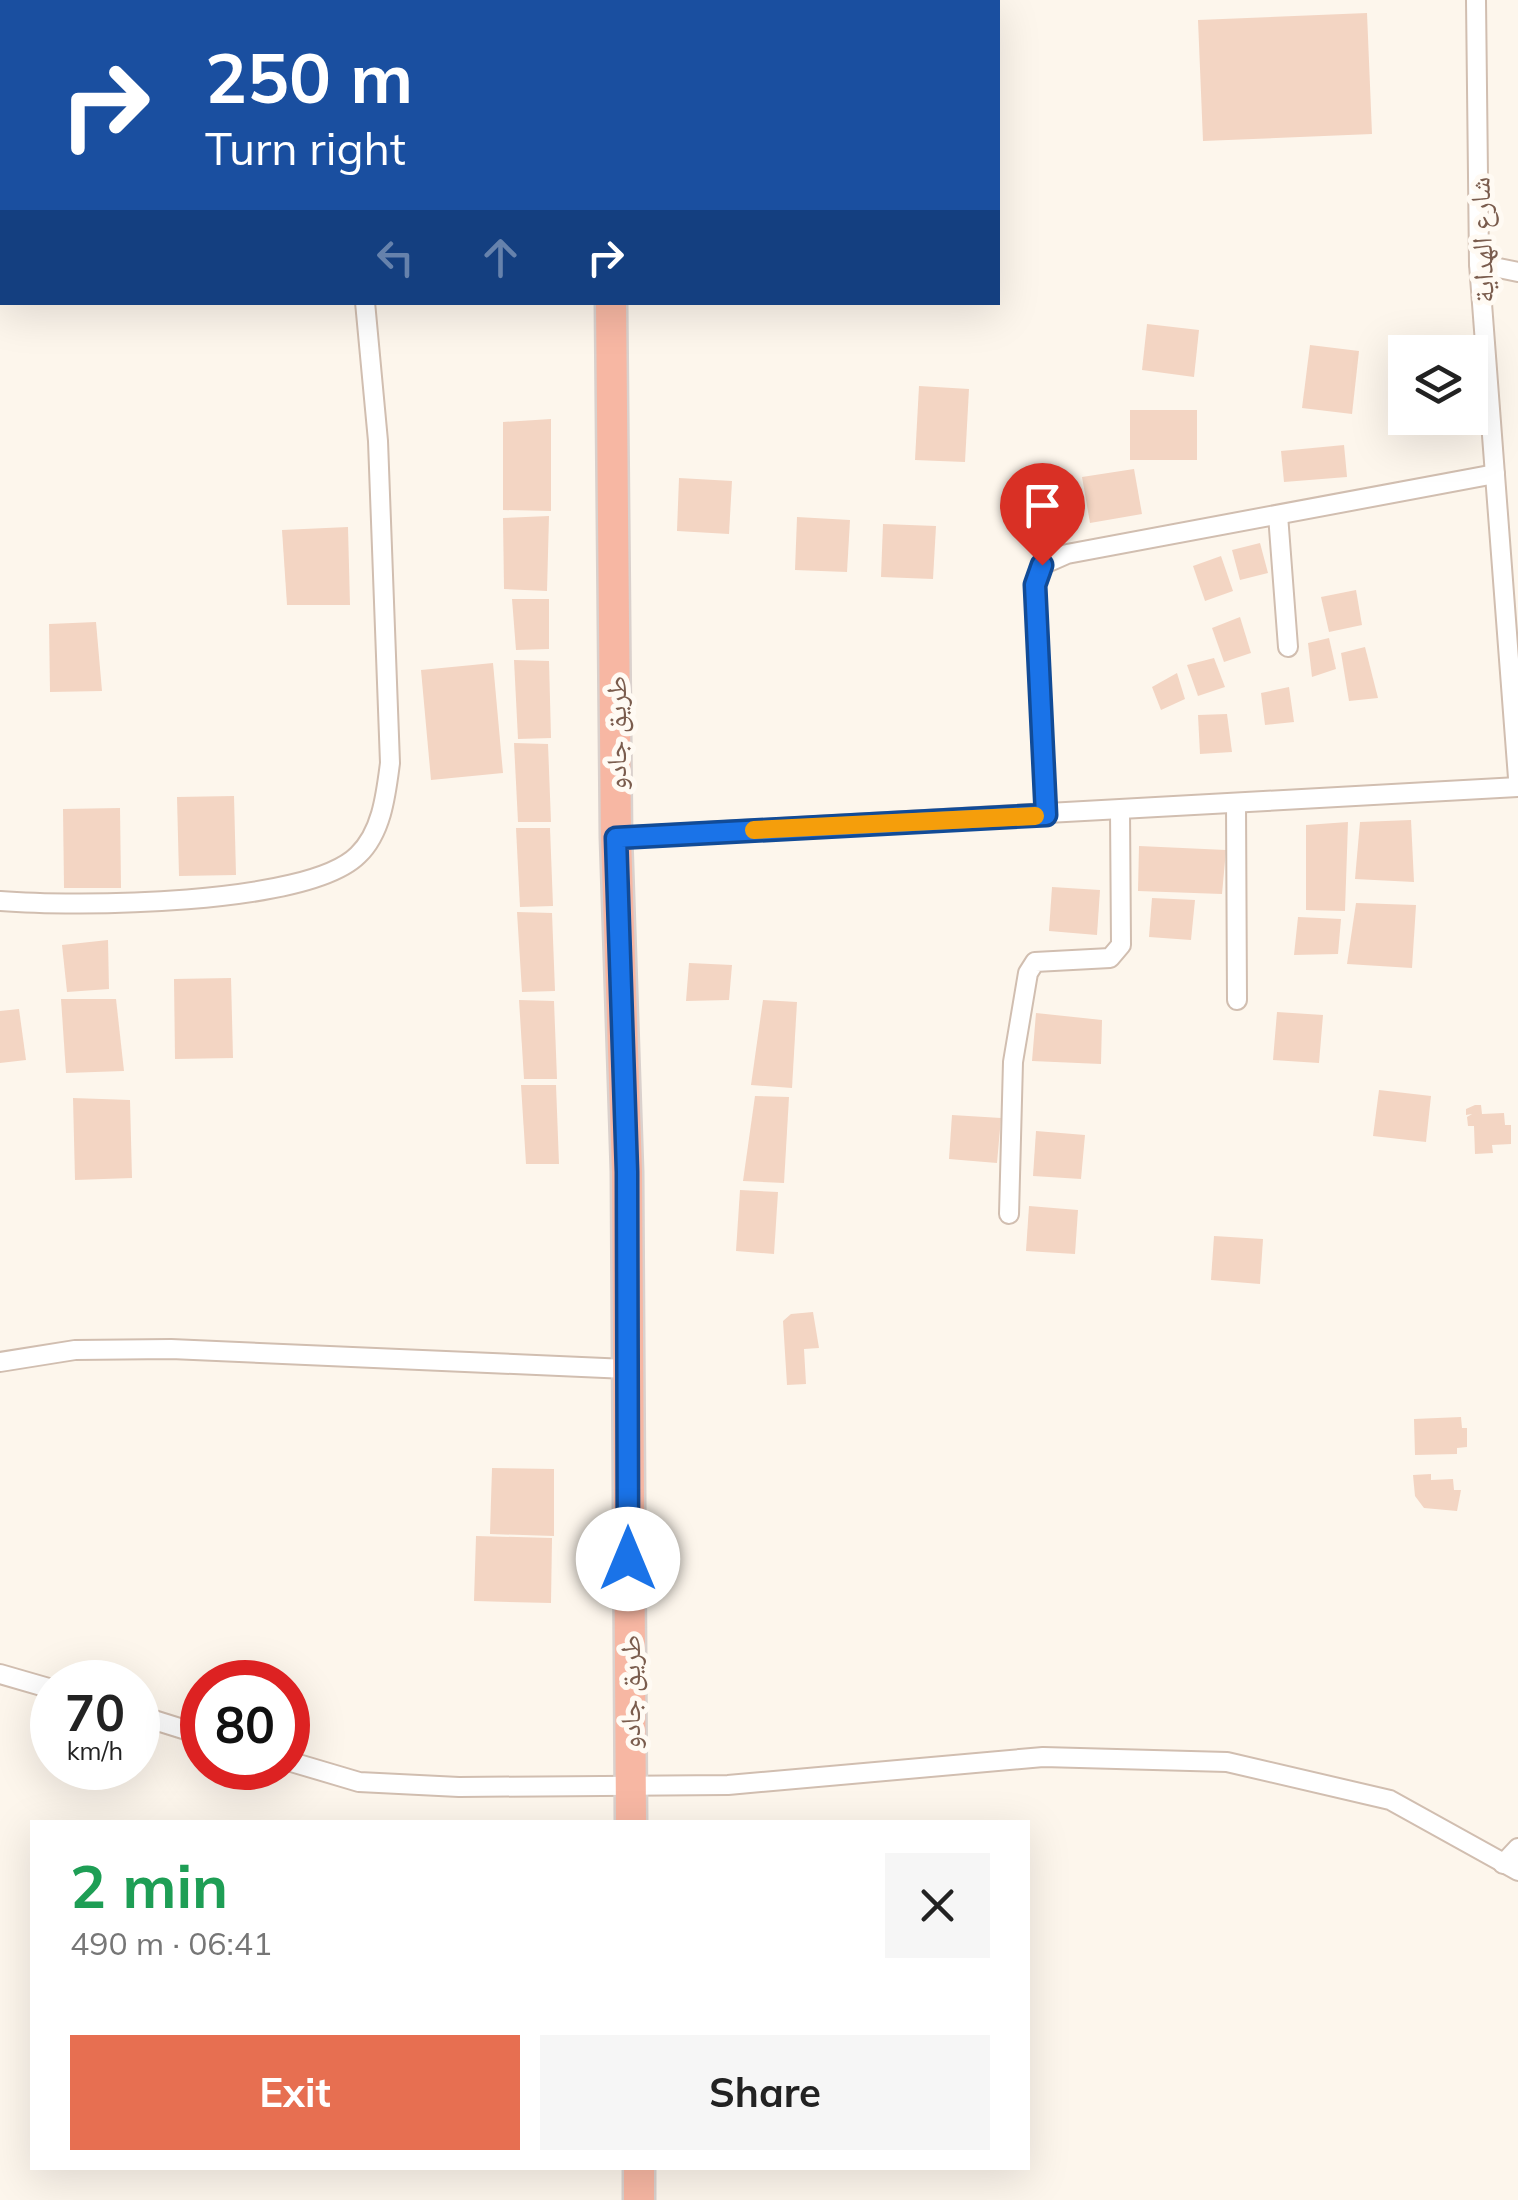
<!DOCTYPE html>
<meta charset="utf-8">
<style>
:root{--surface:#fff;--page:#f6f6f6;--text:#222;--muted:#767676;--accent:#e76f51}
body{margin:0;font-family:Mulish,"Noto Naskh Arabic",sans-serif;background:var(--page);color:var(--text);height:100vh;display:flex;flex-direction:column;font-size:38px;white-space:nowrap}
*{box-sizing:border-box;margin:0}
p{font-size:32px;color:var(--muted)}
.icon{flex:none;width:55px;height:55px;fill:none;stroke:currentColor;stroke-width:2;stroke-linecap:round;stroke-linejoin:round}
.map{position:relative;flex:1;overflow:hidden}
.drawer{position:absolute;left:30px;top:1820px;width:1000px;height:350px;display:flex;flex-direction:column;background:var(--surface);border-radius:0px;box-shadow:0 10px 40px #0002}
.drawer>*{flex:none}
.top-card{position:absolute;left:0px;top:0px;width:1000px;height:305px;box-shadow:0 10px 40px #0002;background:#1a4fa0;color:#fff;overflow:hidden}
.fabs{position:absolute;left:1388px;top:335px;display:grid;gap:20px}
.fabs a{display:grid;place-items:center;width:100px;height:100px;border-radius:0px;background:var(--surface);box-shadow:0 10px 40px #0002;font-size:50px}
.speed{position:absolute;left:30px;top:1660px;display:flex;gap:20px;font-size:50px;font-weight:700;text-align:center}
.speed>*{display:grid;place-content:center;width:130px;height:130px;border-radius:50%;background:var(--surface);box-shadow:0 10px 40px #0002;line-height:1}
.speed small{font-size:25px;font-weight:400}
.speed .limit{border:15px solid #d22;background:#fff;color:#111}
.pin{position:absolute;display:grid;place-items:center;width:85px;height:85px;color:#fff;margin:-102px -42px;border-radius:50% 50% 50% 0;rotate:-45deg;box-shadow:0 0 10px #0007}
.pin .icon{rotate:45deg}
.me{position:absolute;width:110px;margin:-55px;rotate:0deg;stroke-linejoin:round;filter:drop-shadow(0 0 8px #0008)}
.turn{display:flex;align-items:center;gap:35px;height:210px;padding:0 40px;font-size:45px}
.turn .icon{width:130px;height:130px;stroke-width:2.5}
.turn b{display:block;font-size:70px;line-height:85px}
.lanes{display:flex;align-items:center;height:95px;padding:0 40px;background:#0003;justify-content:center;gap:50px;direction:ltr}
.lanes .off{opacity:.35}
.round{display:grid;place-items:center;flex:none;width:105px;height:105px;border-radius:0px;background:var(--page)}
.headline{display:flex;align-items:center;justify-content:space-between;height:170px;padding:0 40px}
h1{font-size:60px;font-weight:700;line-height:75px;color:#1e9e55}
.primary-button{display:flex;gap:20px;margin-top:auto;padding:20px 40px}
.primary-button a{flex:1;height:115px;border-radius:0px;background:var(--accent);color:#fff;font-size:40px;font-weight:700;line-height:115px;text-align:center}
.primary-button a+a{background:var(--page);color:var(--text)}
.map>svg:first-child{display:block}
.building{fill:#f3d5c3}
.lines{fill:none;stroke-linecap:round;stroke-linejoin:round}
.street-casing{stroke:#d1beb0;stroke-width:22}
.highway-casing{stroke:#dad1cd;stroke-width:35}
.street{stroke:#fff;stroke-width:18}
.highway{stroke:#f7b7a3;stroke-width:30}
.route-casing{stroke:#114b97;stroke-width:25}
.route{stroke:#1a73e8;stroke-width:18}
.slow{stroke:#f59e0b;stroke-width:18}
.labels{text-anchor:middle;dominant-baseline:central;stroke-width:10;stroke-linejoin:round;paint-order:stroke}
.street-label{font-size:28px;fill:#7a5c4d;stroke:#fffaf3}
</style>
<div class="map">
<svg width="1518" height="2200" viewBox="0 0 1518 2200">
<rect width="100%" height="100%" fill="#fdf6ec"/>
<g class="building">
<path d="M 1367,13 L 1372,134 L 1203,141 L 1198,20 Z"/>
<path d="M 1147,324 L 1199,330 L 1194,377 L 1142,370 Z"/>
<path d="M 1310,345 L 1359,351 L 1352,414 L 1302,408 Z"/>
<path d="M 919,386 L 969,389 L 965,462 L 915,460 Z"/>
<rect x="1130" y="410" width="67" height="50"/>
<path d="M 551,419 L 551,511 L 503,510 L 503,422 Z"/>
<path d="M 1344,445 L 1347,477 L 1284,482 L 1281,451 Z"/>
<path d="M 1134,469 L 1142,514 L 1090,523 L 1082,477 Z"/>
<path d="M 679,478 L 732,481 L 729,534 L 677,531 Z"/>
<path d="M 1063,479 L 1067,525 L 1014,530 L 1010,484 Z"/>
<path d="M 549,516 L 547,591 L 504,589 L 503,518 Z"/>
<path d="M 797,517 L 850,520 L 847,572 L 795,570 Z"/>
<path d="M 883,524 L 936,526 L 933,579 L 881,577 Z"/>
<path d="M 348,527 L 350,605 L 287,605 L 282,530 Z"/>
<path d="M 1260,543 L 1268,573 L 1240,580 L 1232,550 Z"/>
<path d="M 1221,556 L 1233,591 L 1205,601 L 1193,566 Z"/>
<path d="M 1356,590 L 1362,625 L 1329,632 L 1321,597 Z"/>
<path d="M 512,599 L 549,599 L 549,649 L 516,650 Z"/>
<path d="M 1240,617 L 1251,653 L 1224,662 L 1212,628 Z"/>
<path d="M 96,622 L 102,691 L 50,692 L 49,624 Z"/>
<path d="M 1329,638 L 1336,669 L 1312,677 L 1308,643 Z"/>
<path d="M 1365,647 L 1378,698 L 1349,701 L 1341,653 Z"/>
<path d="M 1214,658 L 1225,687 L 1198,696 L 1187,665 Z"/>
<path d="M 514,660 L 549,661 L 551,738 L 518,739 Z"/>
<path d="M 493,663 L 503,773 L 431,780 L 421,670 Z"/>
<path d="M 1177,673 L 1185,699 L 1161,710 L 1152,687 Z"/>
<path d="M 1289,687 L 1294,722 L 1265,725 L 1261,693 Z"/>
<path d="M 1227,714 L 1232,752 L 1200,754 L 1198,715 Z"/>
<path d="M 514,743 L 548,744 L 551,822 L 518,822 Z"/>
<path d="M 234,796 L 236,875 L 179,876 L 177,797 Z"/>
<path d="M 120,808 L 121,888 L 64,888 L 63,809 Z"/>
<path d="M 1411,820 L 1414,882 L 1355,879 L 1360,822 Z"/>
<path d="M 1348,822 L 1345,911 L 1306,910 L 1306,825 Z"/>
<path d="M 516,828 L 550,828 L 553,906 L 520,907 Z"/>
<path d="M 1139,846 L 1226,850 L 1222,894 L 1138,891 Z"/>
<path d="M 1052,887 L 1100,890 L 1097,935 L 1049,931 Z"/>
<path d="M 1152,898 L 1195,900 L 1191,940 L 1149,937 Z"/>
<path d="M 1356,903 L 1416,905 L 1412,968 L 1347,964 Z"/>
<path d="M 517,912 L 552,913 L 555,991 L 522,992 Z"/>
<path d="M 1298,917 L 1341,919 L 1338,954 L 1294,955 Z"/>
<path d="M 108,940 L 109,989 L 67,992 L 62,945 Z"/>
<path d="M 689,963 L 732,965 L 729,1000 L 686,1001 Z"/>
<path d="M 231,978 L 233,1058 L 175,1059 L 174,979 Z"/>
<path d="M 61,999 L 116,999 L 124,1071 L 66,1073 Z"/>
<path d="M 519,1000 L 554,1001 L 557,1079 L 524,1079 Z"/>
<path d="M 763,1000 L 797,1002 L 792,1088 L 751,1085 Z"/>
<path d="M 19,1009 L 26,1060 L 0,1063 L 0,1011 Z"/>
<path d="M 1277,1012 L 1323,1015 L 1319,1063 L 1273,1060 Z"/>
<path d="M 1036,1013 L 1102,1020 L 1101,1064 L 1032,1061 Z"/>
<path d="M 521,1085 L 556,1085 L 559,1164 L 526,1164 Z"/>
<path d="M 1379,1090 L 1431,1096 L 1426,1142 L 1373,1136 Z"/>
<path d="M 755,1096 L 789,1097 L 784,1183 L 743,1181 Z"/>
<path d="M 73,1098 L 130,1100 L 132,1178 L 75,1180 Z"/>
<path d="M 1475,1105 L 1481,1105 L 1482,1114 L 1504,1113 L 1505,1125 L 1511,1125 L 1511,1144 L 1492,1145 L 1493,1153 L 1475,1154 L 1474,1126 L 1468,1126 L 1467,1117 L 1472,1114 L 1466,1115 L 1466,1109 Z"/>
<path d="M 952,1115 L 1001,1118 L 997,1163 L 949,1159 Z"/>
<path d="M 1036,1131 L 1085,1135 L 1081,1179 L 1033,1176 Z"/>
<path d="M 740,1190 L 778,1192 L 774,1254 L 736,1251 Z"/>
<path d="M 1029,1206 L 1078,1210 L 1075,1254 L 1026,1251 Z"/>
<path d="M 1214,1236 L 1263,1239 L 1260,1284 L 1211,1280 Z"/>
<path d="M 813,1312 L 819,1348 L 804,1349 L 806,1384 L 787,1385 L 783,1321 L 791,1314 Z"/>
<path d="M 1461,1417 L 1462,1428 L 1467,1428 L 1467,1447 L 1457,1448 L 1457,1454 L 1415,1455 L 1414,1419 Z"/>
<path d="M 492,1468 L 554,1469 L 554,1536 L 490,1534 Z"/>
<path d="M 1431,1474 L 1431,1480 L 1453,1479 L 1454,1490 L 1461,1490 L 1457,1511 L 1424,1508 L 1415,1496 L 1413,1475 Z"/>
<path d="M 476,1536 L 552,1538 L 551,1603 L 474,1601 Z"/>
</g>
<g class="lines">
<defs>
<g id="street">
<path d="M 328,0 L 328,2"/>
<path d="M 1476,0 L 1479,264 L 1518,778"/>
<path d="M 0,262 L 2,261"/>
<path d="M 1479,264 L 1518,272"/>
<path d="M 1278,515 L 1288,647"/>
<path d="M 1236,804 L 1237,1000"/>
<path d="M 1046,815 L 1035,585 L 1042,565 L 1067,554 L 1495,474"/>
<path d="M 616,837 L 1518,787"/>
<path d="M 0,901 C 73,907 307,906 358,855 C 382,832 386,794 390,763 L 378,441 L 365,302"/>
<path d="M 1009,1214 L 1013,1062 L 1028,973 L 1035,962 L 1110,958 L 1121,945 L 1120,811"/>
<path d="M 0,1362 L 75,1350 L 171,1349 L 627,1369"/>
<path d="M 0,1674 L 52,1689"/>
<path d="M 138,1715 L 202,1735"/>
<path d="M 288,1761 L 359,1782 L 459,1787 L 728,1785 L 1043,1757 L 1227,1762 L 1390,1800 L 1518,1871"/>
<path d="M 1503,1864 L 1518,1848"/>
</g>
<g id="highway">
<path d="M 608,0 L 608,2"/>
<path d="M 611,302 L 616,837 L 627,1172 L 631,1822"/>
<path d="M 639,2168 L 639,2200"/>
</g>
</defs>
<use href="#street" class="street-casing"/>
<use href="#highway" class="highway-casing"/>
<use href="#street" class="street"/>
<use href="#highway" class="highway"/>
</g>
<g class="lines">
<defs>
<path id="route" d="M 628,1559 L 627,1172 L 616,838 L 1046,815 L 1035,585 L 1042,565"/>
</defs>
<use href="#route" class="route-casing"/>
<use href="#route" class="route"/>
<path class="slow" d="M 754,830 L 1035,816"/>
</g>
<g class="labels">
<g class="street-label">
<text transform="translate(1481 240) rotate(-92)">شارع الهداية</text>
<text transform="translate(615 733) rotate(-90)">طريق جادو</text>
<text transform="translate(629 1692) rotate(-90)">طريق جادو</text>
</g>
</g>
</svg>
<div class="fabs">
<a><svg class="icon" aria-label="layers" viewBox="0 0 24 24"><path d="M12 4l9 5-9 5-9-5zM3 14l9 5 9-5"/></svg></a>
</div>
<div class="speed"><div>70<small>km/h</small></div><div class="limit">80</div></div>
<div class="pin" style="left:1042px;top:565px;background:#d93025"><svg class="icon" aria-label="arrive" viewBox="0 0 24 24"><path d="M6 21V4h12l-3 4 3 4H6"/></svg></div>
<svg class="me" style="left:628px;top:1559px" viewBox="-20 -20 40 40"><circle r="19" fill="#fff"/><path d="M0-13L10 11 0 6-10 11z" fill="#1a73e8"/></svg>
<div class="top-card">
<div class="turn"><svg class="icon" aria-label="right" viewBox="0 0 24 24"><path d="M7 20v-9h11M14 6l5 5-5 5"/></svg><div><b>250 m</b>Turn right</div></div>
<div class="lanes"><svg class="icon off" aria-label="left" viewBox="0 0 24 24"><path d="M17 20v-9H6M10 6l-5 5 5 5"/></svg><svg class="icon off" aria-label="ahead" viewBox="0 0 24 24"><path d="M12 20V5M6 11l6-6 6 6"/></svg><svg class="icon" aria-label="right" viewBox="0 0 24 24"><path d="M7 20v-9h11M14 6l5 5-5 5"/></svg></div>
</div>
<section class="drawer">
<div class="headline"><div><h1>2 min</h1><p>490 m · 06:41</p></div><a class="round"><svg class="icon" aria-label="close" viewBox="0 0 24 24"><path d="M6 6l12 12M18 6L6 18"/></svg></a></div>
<div class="primary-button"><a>Exit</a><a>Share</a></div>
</section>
</div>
